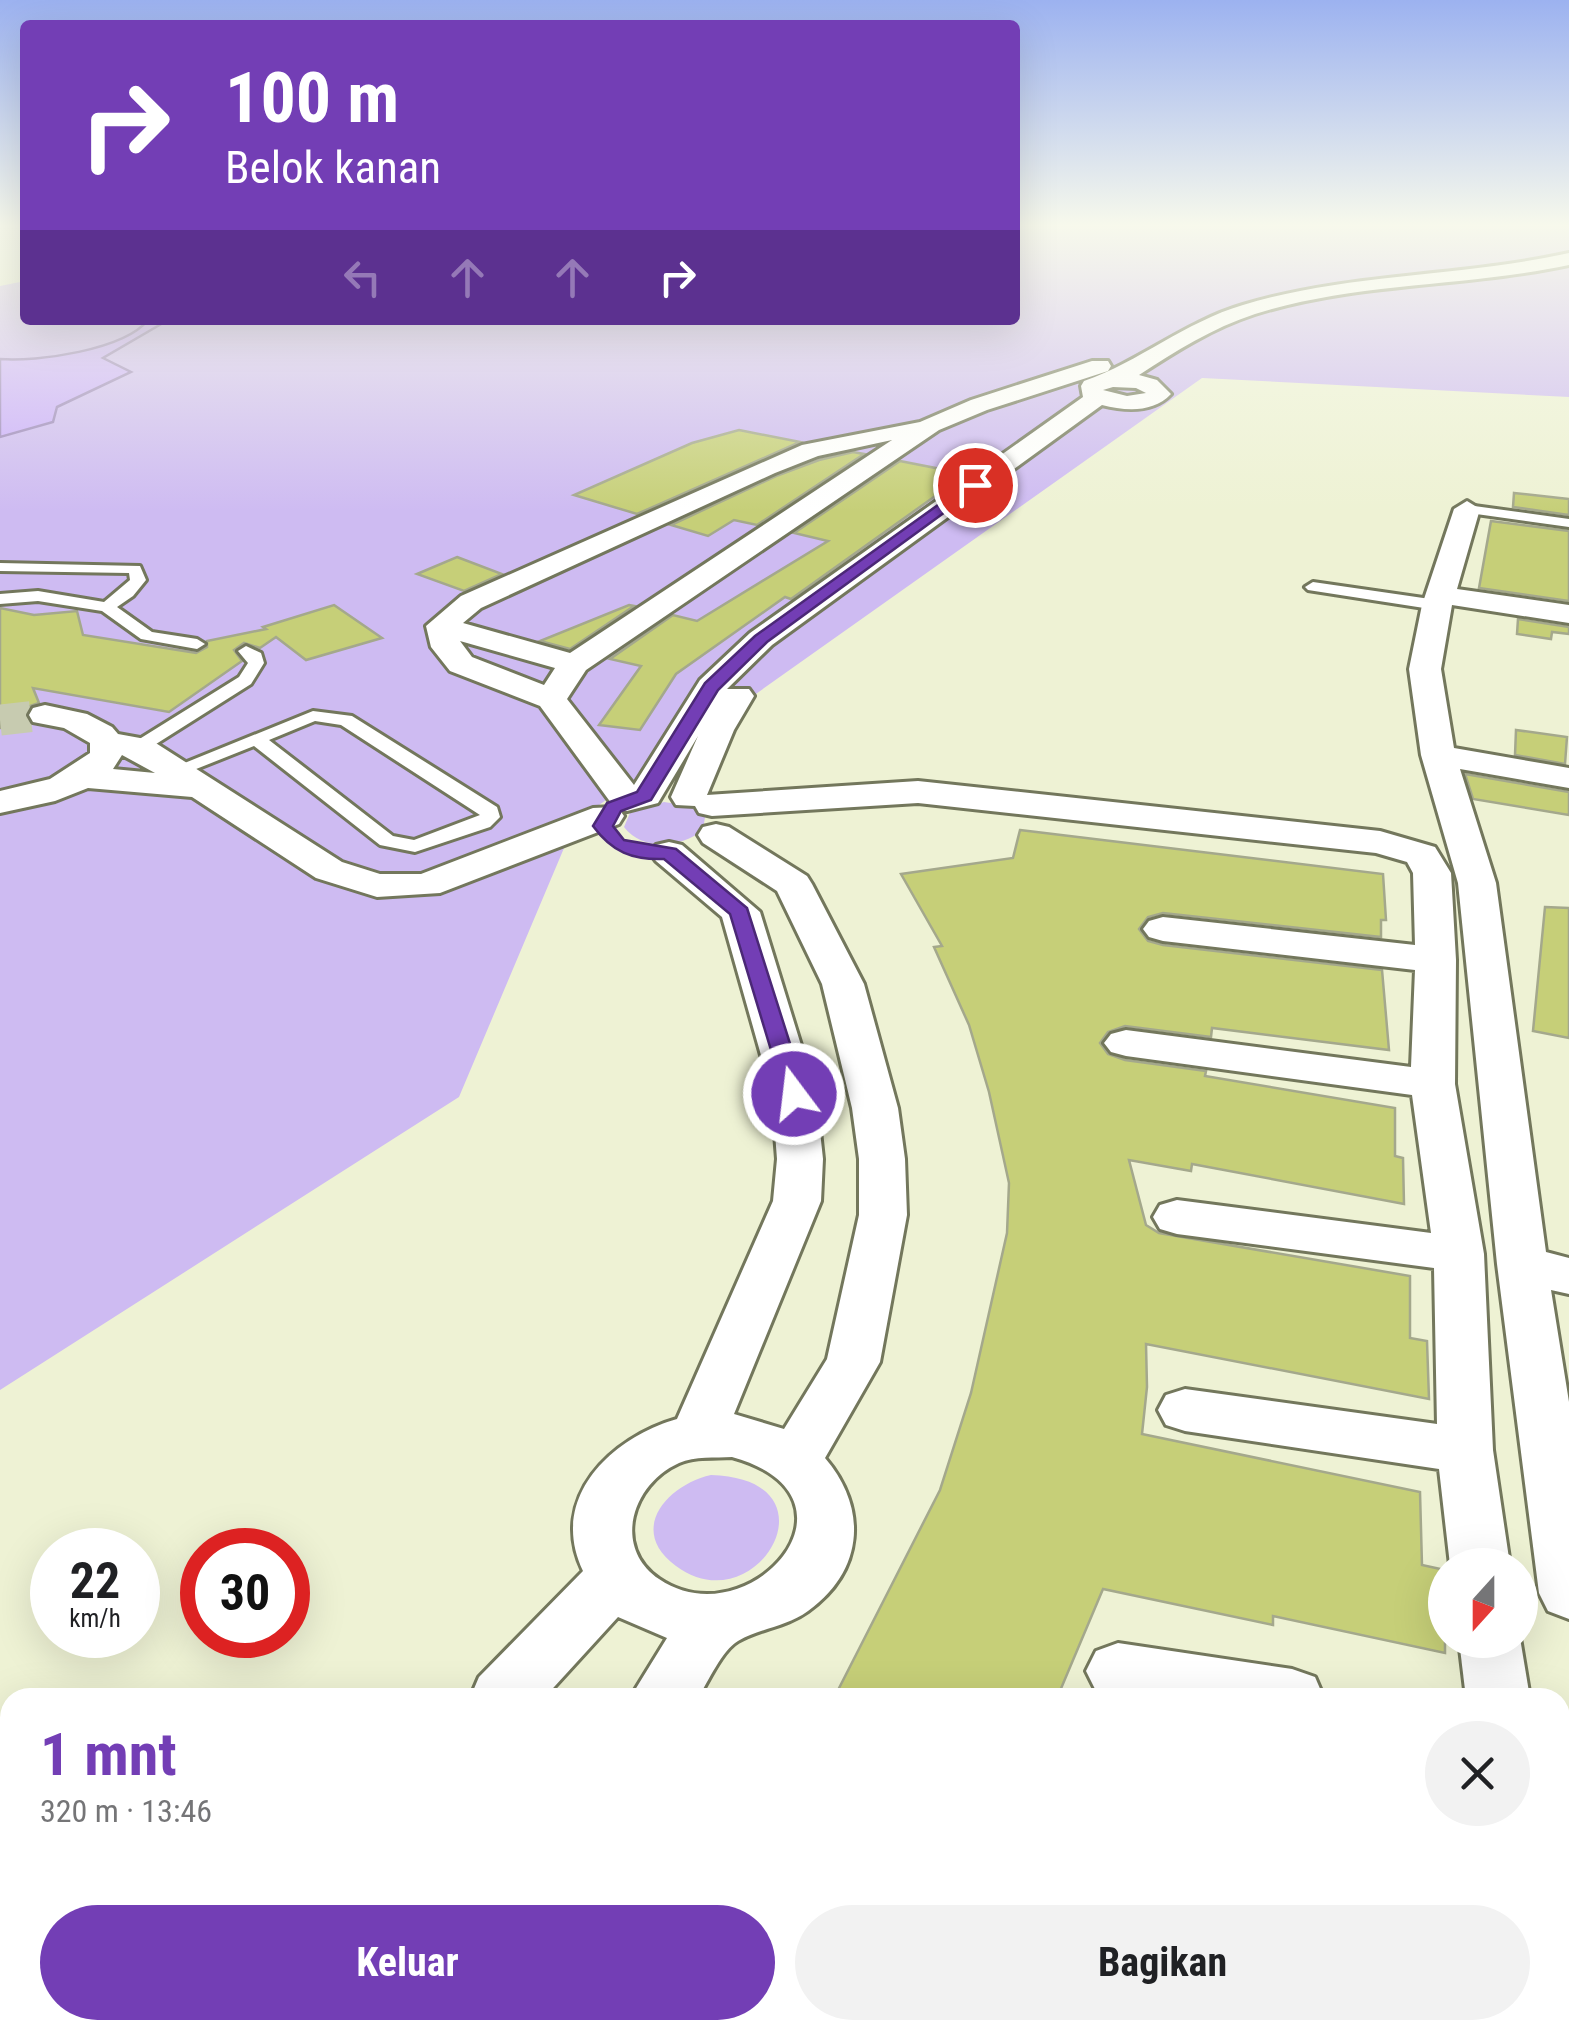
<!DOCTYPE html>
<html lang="id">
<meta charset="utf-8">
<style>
:root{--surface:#fff;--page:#f2f2f2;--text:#202124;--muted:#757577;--accent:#733eb5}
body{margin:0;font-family:"Roboto Condensed",sans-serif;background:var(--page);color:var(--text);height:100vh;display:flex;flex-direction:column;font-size:38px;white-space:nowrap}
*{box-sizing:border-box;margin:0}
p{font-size:32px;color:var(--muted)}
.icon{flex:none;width:55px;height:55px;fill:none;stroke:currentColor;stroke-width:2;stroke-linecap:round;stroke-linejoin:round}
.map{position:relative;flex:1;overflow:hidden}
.side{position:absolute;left:0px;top:1688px;width:1570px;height:352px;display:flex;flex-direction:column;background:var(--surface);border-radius:30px 30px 0 0;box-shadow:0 10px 40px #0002}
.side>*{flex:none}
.guide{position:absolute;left:20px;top:20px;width:1000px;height:305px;border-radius:10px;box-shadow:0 10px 40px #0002;background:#733eb5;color:#fff;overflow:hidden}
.needle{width:65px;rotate:201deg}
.tools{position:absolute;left:1428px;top:1548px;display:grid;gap:20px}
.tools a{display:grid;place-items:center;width:110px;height:110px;border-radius:50%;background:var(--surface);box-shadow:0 10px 40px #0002;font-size:50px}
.speed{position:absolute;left:30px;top:1528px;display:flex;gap:20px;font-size:50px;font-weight:700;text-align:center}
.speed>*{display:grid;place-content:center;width:130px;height:130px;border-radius:50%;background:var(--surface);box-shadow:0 10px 40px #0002;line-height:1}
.speed small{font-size:25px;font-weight:400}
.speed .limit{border:15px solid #d22;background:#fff;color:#111}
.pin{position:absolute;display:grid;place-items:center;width:85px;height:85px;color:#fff;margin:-42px;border:5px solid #fff;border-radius:50%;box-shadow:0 2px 10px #0007}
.me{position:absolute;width:110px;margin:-55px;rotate:345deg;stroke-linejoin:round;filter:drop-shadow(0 0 8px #0008)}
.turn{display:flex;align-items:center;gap:35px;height:210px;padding:0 40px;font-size:45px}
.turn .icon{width:130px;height:130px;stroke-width:2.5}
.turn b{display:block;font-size:70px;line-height:85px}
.lanes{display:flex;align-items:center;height:95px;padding:0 40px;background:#0003;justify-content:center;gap:50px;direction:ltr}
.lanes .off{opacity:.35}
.round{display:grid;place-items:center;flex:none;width:105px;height:105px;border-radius:52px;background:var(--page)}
.overview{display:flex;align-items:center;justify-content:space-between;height:170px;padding:0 40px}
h1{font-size:60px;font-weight:700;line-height:75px;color:var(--accent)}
.action{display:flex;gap:20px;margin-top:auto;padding:20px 40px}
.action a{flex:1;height:115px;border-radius:60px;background:var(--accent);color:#fff;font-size:40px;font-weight:700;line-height:115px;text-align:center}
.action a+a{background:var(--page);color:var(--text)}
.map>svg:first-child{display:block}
.green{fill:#cebbf2}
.water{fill:#caaefc;stroke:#9b87bb;stroke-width:2.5}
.building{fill:#c6cf78;stroke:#a4a88c;stroke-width:2.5}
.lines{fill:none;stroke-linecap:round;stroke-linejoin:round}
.minor-tunnel{stroke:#c7cbb0;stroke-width:31;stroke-dasharray:31 16;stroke-linecap:butt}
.service-casing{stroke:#73775c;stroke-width:6}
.minor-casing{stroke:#73775c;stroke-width:6}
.service{fill:#fff;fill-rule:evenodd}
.minor{fill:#fff;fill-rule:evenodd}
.route{fill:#733eb5;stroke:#4b2876;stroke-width:2.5}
</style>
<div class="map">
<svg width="1569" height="2038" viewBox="0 0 1569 2038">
<rect width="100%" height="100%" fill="#eef2d4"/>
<g class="green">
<path d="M 1015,226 L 1569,226 L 1569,397 L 1202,378 L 575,822 L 459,1097 L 0,1390 L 0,286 L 25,281 L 25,320 L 1015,320 Z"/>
<path d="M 664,802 L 690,806 L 705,817 L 703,830 C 681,848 642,851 624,827 L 630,813 Z"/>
<path d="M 711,1475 C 843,1479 756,1626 676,1566 C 627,1530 667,1485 711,1475 Z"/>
</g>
<path class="water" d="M 148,320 L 168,320 L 103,358 L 131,372 L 57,407 L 53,422 L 0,437 L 0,359 C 37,362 124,350 148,320 Z"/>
<g class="building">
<path d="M 739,430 L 800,442 L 637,514 L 574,495 L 692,443 Z"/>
<path d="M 853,452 L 864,454 L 757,525 L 734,520 L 708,536 L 671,525 L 776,476 L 819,460 Z"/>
<path d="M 900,461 L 966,474 L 791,599 L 785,597 L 676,674 L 640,730 L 599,725 L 641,666 L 610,659 L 673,615 L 697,621 L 828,541 L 794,533 Z"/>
<path d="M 1514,493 L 1569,499 L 1569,515 L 1513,507 Z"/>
<path d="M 1491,521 L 1569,531 L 1569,601 L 1479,588 Z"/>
<path d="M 457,557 L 502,574 L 464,591 L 417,574 Z"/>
<path d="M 334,605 L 382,638 L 306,660 L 276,637 L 260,648 L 244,643 L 234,650 L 242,661 L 169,712 L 33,688 L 39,703 L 30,706 L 26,713 L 29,723 L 0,728 L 0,608 L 34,615 L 77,611 L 83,635 L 196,653 L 207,647 L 207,641 L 266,629 L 263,627 Z"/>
<path d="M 629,605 L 634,606 L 570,649 L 540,641 Z"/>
<path d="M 1518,619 L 1569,627 L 1569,634 L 1552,632 L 1551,639 L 1517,634 Z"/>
<path d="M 1516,730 L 1567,737 L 1565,764 L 1515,755 Z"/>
<path d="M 1465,774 L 1569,792 L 1569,815 L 1473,799 Z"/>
<path d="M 1020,830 L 1383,874 L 1386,920 L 1381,920 L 1381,937 L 1163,913 L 1148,917 L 1139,929 L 1148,941 L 1163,945 L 1382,970 L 1389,1050 L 1212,1028 L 1211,1037 L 1125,1026 L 1108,1032 L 1100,1043 L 1108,1054 L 1125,1060 L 1206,1071 L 1205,1076 L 1395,1108 L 1395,1156 L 1403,1158 L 1404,1204 L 1192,1164 L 1191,1171 L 1129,1160 L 1146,1225 L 1159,1233 L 1410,1276 L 1410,1338 L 1427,1341 L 1429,1399 L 1146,1344 L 1147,1387 L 1142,1434 L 1420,1492 L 1422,1565 L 1445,1570 L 1445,1653 L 1273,1616 L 1273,1625 L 1103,1589 L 1057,1698 L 834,1698 L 940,1490 L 971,1393 L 1007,1233 L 1009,1183 L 989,1092 L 969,1025 L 934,947 L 942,946 L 901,874 L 1013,858 Z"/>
<path d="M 1545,907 L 1569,908 L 1569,1038 L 1533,1031 Z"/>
</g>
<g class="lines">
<path class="minor-tunnel" d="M 0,720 L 45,715"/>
<defs>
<g id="service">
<path d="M 1467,505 L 1569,519 L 1569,527 L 1462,512 L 1460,509 Z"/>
<path d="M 0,563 L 140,566 L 146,580 L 133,596 L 117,607 L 152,632 L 197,639 L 205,644 L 197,649 L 141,639 L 102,611 L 38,601 L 0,604 L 0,594 L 38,591 L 104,602 L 130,580 L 129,573 L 0,571 Z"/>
<path d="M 1313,582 L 1437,600 L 1445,605 L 1437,610 L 1308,590 L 1305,587 Z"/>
<path d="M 246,646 L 261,653 L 264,663 L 251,684 L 145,751 L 133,751 L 133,743 L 239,677 L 248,663 L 238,651 Z"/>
<path d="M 313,711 L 352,716 L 497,807 L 500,817 L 490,827 L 415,852 L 380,845 L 254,746 L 171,779 L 157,779 L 155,775 ZM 315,721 L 341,725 L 480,815 L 414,840 L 393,836 L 269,740 Z"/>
</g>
<g id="minor">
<path d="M 1569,253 L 1569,265 C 1466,287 1356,282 1255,314 C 1212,328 1176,351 1139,375 L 1157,380 L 1171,394 C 1153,413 1126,411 1102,405 L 772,645 L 727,689 L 749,689 L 754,696 L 734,730 L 707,795 L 918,781 L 1380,831 L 1435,847 L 1451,873 L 1456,960 L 1455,1084 L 1484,1254 L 1493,1450 L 1510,1565 L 1450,1565 L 1439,1469 L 1185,1431 L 1166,1425 L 1158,1410 L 1166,1395 L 1185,1389 L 1437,1424 L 1434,1268 L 1177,1234 L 1160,1229 L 1153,1217 L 1160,1205 L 1177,1200 L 1431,1233 L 1412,1095 L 1126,1056 L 1111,1052 L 1104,1043 L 1111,1034 L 1126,1030 L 1411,1067 L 1415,970 L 1163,941 L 1149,937 L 1143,929 L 1149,921 L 1163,917 L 1415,945 L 1413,873 L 1407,862 L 1376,853 L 918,803 L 712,816 L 699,813 L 695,806 L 676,805 L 671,797 L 698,736 L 658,803 L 627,811 L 619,809 L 624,816 L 619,824 L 440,893 L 377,897 L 316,878 L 192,797 L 88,788 L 55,801 L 0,813 L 0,791 L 50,779 L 90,753 L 90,743 L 64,728 L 33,722 L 29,715 L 33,708 L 45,705 L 87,714 L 112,727 L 118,734 L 151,740 L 342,862 L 380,874 L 421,874 L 593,808 L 614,807 L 540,706 L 450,671 L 431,647 L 426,626 L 461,596 L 802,445 L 920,422 L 971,400 L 1092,361 L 1108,361 L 1111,366 L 1108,371 L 987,410 L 939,430 L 586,670 L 567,699 L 634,785 L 700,680 L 750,633 L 1083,397 L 1081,386 L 1084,381 C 1139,362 1185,322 1243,305 C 1348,273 1461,277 1569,253 ZM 1113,387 L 1136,388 L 1146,393 L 1127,396 L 1103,390 ZM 892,440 L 570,653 L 463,623 L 481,608 L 775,473 L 818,456 ZM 460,641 L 555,668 L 544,685 L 472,657 ZM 122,755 L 155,773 L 113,769 Z"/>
<path d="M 1467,501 L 1480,509 L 1457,589 L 1569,605 L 1569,623 L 1452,605 L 1441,669 L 1454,748 L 1569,768 L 1569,788 L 1460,769 L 1496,883 L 1546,1252 L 1569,1258 L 1569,1294 L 1551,1290 L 1569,1402 L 1569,1619 L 1548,1611 L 1539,1593 L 1497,1264 L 1458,883 L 1421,755 L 1409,669 L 1422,605 L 1454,509 Z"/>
<path d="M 716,824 L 729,827 L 807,876 L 812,884 L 864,984 L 898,1108 L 905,1159 L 907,1215 L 880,1362 L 825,1458 C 868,1508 864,1571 808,1611 C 786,1627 760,1628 738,1641 C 722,1650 708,1682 698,1698 L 630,1698 L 667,1638 L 618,1617 L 544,1698 L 470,1698 L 479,1677 L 583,1571 C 548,1498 611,1438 677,1419 L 773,1201 L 777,1159 L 772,1094 L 722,917 L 656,861 L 650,853 L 656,845 L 669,842 L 682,845 L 760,912 L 816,1094 L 823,1159 L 821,1201 L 734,1414 L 784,1429 L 827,1359 L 859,1215 L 859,1159 L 852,1108 L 822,984 L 777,891 L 703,843 L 698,835 L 703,827 ZM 732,1457 C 876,1497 749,1640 659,1579 C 612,1547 632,1484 679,1463 C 695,1456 715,1458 732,1457 Z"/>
<path d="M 1520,1638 L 1530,1698 L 1466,1698 L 1459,1640 Z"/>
<path d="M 1118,1643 L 1292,1669 L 1315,1677 L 1324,1698 L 1113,1698 L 1096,1691 L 1086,1671 L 1096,1651 Z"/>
<path d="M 10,2003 L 10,2030 L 71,2030 L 68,2038 L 0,2038 L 0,2008 Z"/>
<path d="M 1560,2003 L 1569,2020 L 1569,2038 L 1499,2038 L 1499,2030 L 1560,2030 Z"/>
<path d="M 253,2030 L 338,2030 L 335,2038 L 250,2038 Z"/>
<path d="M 1078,2030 L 1186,2030 L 1189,2038 L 1081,2038 Z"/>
</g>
</defs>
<use href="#service" class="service-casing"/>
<use href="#minor" class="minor-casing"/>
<use href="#service" class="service"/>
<use href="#minor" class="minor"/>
</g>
<linearGradient id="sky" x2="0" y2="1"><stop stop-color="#9cb2f0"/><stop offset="0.44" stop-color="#f7f9ec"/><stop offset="1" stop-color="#f7f9ec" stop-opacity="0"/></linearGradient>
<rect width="1569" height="512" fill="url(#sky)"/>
<path class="route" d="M 970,482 L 982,485 L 767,642 L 718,690 L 651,800 L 621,811 L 613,826 L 624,840 L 676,849 L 747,908 L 806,1094 L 794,1102 L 786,1100 L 730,914 L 664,859 C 632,860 612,852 593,826 L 607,803 L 637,792 L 705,683 L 755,636 Z"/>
</svg>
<div class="tools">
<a><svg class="needle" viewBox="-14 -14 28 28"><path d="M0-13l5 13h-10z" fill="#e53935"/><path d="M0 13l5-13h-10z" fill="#757577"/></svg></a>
</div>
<div class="speed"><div>22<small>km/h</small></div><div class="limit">30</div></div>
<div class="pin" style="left:975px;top:485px;background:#d93025"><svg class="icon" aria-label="arrive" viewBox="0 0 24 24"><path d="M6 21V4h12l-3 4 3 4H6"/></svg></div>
<svg class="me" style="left:794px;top:1094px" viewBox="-20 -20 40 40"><circle r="17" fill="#733eb5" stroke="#fff" stroke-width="3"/><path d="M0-11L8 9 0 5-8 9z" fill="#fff"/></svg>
<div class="guide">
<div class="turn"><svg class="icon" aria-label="right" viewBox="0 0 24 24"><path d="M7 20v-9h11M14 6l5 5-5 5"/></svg><div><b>100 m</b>Belok kanan</div></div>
<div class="lanes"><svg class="icon off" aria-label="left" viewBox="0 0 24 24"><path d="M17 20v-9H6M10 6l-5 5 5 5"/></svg><svg class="icon off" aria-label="ahead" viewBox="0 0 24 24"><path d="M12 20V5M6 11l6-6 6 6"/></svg><svg class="icon off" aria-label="ahead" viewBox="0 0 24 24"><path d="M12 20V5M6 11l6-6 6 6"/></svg><svg class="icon" aria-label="right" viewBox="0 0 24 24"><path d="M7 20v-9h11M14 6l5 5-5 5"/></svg></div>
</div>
<section class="side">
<div class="overview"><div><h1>1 mnt</h1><p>320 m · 13:46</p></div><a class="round"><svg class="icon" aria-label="close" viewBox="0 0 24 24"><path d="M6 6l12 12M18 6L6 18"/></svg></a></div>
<div class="action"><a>Keluar</a><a>Bagikan</a></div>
</section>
</div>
